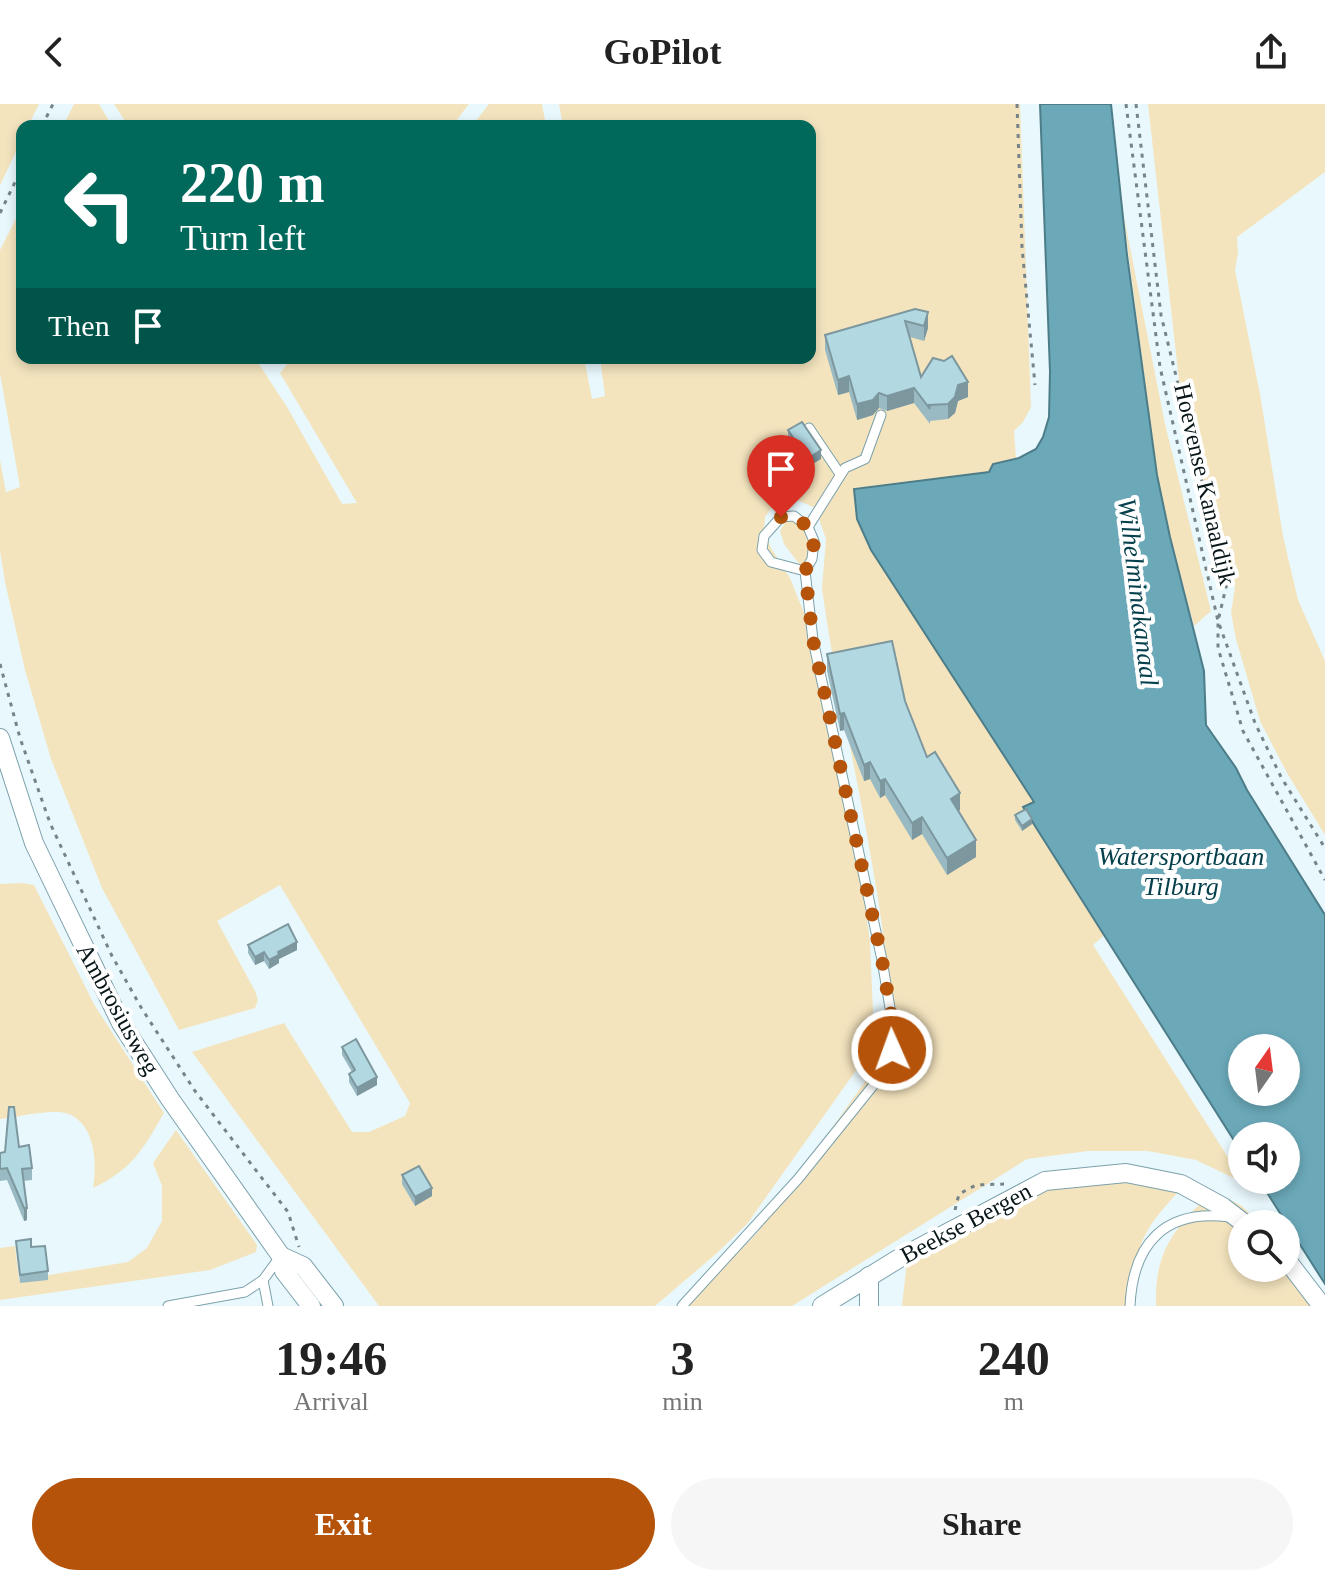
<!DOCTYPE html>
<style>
:root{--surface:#fff;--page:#f6f6f6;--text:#222;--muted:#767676;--accent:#b45309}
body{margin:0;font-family:Georgia,serif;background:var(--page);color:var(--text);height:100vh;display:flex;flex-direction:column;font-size:30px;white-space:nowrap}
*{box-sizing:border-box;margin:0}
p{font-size:26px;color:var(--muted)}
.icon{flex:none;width:44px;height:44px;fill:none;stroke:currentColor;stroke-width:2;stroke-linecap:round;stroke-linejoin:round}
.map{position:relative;height:1202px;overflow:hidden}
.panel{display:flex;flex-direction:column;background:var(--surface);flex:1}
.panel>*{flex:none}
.top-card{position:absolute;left:16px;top:16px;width:800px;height:244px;border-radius:16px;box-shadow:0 4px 12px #0003;background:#00695c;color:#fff;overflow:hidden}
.needle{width:52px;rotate:14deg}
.fabs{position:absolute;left:1228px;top:930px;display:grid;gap:16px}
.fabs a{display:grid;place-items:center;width:72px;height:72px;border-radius:50%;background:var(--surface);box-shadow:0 4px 12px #0003;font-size:40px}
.pin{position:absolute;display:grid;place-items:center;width:68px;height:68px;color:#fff;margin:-82px -34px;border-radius:50% 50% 50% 0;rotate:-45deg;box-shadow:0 0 8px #0007}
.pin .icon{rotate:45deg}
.me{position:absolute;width:88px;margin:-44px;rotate:358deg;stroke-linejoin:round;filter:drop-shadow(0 0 6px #0008)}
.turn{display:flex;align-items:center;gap:28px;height:168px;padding:0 32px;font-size:36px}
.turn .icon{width:104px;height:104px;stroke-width:2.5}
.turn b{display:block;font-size:56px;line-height:68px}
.then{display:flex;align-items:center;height:76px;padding:0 32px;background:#0003;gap:16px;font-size:30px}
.eta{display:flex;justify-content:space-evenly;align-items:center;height:136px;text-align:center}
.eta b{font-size:48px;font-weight:600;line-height:56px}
.button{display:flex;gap:16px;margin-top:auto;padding:16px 32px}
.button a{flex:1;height:92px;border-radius:48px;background:var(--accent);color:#fff;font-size:32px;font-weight:600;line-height:92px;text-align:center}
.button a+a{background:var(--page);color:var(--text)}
header{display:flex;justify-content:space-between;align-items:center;height:104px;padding:0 32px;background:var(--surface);font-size:36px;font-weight:600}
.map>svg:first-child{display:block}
.green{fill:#f4e4be}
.water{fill:#6ba9b9;stroke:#4d7d89;stroke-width:2;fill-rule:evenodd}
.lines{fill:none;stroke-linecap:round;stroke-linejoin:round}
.lane-casing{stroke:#7ca1ab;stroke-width:11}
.street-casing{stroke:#7ca1ab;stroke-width:20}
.path{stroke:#768488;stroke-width:3;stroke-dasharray:4 6;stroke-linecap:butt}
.lane{stroke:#fff;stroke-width:9}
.street{stroke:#fff;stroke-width:18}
.wall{fill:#99bac2}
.shaded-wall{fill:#7d979e}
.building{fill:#b2d8e2;stroke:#7d979e;stroke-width:2}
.route{stroke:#b45309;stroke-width:14;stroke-dasharray:0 25.2}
.labels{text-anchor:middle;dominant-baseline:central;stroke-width:8;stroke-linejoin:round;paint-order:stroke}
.street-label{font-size:24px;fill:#08161a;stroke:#fff}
.water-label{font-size:26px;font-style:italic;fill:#05404c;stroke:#fff}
</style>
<header><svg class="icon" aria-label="back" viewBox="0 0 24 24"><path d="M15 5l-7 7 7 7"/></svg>GoPilot<svg class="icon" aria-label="share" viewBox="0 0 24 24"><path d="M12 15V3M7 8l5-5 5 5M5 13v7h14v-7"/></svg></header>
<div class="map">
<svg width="1325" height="1202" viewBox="0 0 1325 1202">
<rect width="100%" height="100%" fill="#e9f8fc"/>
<g class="green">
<path d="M 0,0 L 39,0 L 28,22 L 22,22 L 22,35 L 0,81 Z"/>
<path d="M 74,0 L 99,0 L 112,22 L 63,22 Z"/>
<path d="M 114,0 L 469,0 L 452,22 L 128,22 Z"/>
<path d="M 489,0 L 542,0 L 546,22 L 472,22 Z"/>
<path d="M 559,0 L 1020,0 L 1031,303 L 1023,318 L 1014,327 L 1016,354 L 993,360 L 990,368 L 855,385 L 857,415 L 871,446 L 1105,809 L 1108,828 L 1093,841 L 1231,1058 L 1238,1076 L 1196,1056 L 1148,1047 L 1088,1047 L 1027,1055 L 792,1202 L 677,1202 L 719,1167 L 757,1129 L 874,965 C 899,905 882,817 871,754 C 856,664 834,575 822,484 L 826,435 L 815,404 L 795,395 L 774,401 L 765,413 L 764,426 L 771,444 L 790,474 L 815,536 L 863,785 L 870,838 L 873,908 L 868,944 L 862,958 L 747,1120 L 717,1149 L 655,1202 L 379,1202 L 192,948 L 284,919 L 352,1028 L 369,1028 L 405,1012 L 410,999 L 280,781 L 217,817 L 255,887 L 258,896 L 255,904 L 179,926 L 102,784 L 51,655 L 25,566 L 5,478 L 0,447 L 0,356 L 6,388 L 20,383 L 0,269 L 0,146 L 22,103 L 22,254 L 255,254 L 287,303 L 342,400 L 357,399 L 280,269 L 292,254 L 584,254 L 592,295 L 605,292 L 600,254 L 810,254 L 810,22 L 563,22 Z"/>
<path d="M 1148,0 L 1325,0 L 1325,68 L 1237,133 L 1238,149 L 1235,166 L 1260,290 L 1283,432 L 1298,496 L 1325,557 L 1325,731 L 1287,669 L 1260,617 L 1236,535 L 1231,509 L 1235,483 L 1231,464 L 1197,366 L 1179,276 Z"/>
<path d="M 1123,108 L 1165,320 L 1211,507 L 1194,522 L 1170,433 L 1157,371 Z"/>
<path d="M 788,414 L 809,419 C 810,434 816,453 800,461 L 784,440 L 780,427 Z"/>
<path d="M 22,779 L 34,781 L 95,902 L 164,1009 C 143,1045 133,1065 93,1084 C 97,1060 96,1022 69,1010 C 55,1004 16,1013 0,1015 L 0,780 Z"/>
<path d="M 176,1026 L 257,1141 L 256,1148 L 210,1166 L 0,1196 L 0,1144 L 15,1142 L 19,1176 L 128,1158 L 147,1144 L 162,1117 L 162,1082 L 153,1059 Z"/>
<path d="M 1102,1073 L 1188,1078 C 1145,1123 1132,1138 1135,1202 L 902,1202 L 907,1157 C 969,1118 1028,1085 1102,1073 Z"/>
<path d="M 1213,1087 L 1242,1102 L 1260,1120 L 1242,1120 L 1242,1164 L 1286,1164 L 1319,1202 L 1156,1202 C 1154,1147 1175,1123 1213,1087 Z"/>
</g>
<path class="water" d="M 1040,0 L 1111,0 L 1127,151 L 1157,371 L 1170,433 L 1204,567 L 1206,621 L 1236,664 L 1247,686 L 1325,811 L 1325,1180 L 1259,1076 L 1286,1076 L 1286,1032 L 1242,1032 L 1242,1049 L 1023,703 L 1034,698 L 871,446 L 857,415 L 854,385 L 989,368 L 993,360 L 1019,354 L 1036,345 L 1043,333 L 1049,313 L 1050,268 ZM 1242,944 L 1286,944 L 1286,988 L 1242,988 Z"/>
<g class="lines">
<defs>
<g id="lane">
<path d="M 809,324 L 840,370"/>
<path d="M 808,423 L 845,364 L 865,355 L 881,311"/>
<path d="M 263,1176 L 268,1202"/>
<path d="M 168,1202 L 245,1188 L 263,1176 L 280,1153"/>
<path d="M 682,1202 L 798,1075 L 876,978 L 892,946 L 891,910 L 882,856 L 813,536 L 805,467 L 812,455 L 814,437 L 808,423 L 794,412 L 781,413 L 764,432 L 762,446 L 771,458 L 805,467"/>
<path d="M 1130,1202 C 1133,1139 1165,1105 1229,1113"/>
</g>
<g id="street">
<path d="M 0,634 L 34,739 L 121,919 L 170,995 L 281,1152 L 284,1167 L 311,1202"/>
<path d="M 281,1152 L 303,1162 L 334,1202"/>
<path d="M 1286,1155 L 1322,1202"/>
<path d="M 822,1202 L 898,1155 L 1045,1077 L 1126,1069 L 1181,1080 L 1223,1103 L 1245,1120"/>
<path d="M 869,1202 L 869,1172"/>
</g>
</defs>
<use href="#lane" class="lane-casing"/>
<use href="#street" class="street-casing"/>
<g class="path">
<path d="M 1017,0 L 1022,143 L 1035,281"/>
<path d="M 1126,0 L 1160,263 L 1218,517 L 1255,619 L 1281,673 L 1325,744"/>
<path d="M 1136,0 L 1161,211 L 1227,479 L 1218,517 L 1218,544 L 1243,627 L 1325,776"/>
<path d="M 42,22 L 53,0"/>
<path d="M 0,109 L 22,64"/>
<path d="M 0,560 L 20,634 L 50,719 L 112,852 L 142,905 L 195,987 L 288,1108 L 299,1143"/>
<path d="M 955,1106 L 959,1090 L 976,1081 L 1004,1080"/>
</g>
<use href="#lane" class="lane"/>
<use href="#street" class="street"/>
</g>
<g class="wall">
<path d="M 915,205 L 928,224 L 924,237 L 910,233 L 921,273 L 968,293 L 958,297 L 955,309 L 948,315 L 930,317 L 930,320 L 914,299 L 887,307 L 879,304 L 873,311 L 857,316 L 849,288 L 838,291 L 825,246 L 825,231 Z"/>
<path d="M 788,326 L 821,355 L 807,363 L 788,335 Z"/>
<path d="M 827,550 L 905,597 L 927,653 L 960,706 L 958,707 L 976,753 L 947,771 L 922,730 L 912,736 L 885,691 L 880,694 L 870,675 L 864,677 L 844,626 L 840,627 L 827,567 Z"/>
<path d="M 1015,711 L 1032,720 L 1022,727 L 1015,716 Z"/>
<path d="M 248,841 L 297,846 L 279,855 L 279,859 L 269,865 L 264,857 L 255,861 L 248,849 Z"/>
<path d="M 342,943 L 377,981 L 357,992 L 349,978 L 349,970 L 352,968 L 342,951 Z"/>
<path d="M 19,1043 L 32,1064 L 32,1076 L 23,1077 L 27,1116 L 24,1117 L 7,1076 L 0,1077 L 0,1049 Z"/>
<path d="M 402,1071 L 432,1092 L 415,1102 L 402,1080 Z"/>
<path d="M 16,1137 L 31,1143 L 48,1167 L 48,1176 L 20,1179 Z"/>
</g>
<g class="shaded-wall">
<path d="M 928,208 L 928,224 L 924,237 L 924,222 Z"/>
<path d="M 849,272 L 849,288 L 838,291 L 838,276 Z"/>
<path d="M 968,278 L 968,293 L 958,297 L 955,309 L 948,315 L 948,300 L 958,281 Z"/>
<path d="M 914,284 L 914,299 L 887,307 L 887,292 Z"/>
<path d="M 879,289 L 879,304 L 873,311 L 857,316 L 857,300 Z"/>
<path d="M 821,346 L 821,355 L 807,363 L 807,355 Z"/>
<path d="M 844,609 L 844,626 L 840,627 L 840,610 Z"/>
<path d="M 870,658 L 870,675 L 864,677 L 864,661 Z"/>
<path d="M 885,675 L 885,691 L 880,694 L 880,677 Z"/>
<path d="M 960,689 L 960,706 L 951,712 L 951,695 Z"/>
<path d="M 922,713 L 922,730 L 912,736 L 912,719 Z"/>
<path d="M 1032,715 L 1032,720 L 1022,727 L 1022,722 Z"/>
<path d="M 976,736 L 976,753 L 947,771 L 947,754 Z"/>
<path d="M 297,838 L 297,846 L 279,855 L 279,859 L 269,865 L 269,856 L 278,848 Z"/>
<path d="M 264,848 L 264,857 L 255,861 L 255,853 Z"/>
<path d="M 377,973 L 377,981 L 357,992 L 357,984 Z"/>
<path d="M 432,1084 L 432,1092 L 415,1102 L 415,1093 Z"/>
<path d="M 24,1104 L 27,1104 L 27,1116 L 24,1117 Z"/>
</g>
<g class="building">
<path d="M 915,205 L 928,208 L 924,222 L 905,217 L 921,273 L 933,254 L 944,257 L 952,252 L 968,278 L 958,281 L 955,293 L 948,300 L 929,301 L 930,305 L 914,284 L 887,292 L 879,289 L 873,296 L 857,300 L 849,272 L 838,276 L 825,231 Z"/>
<path d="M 802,318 L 821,346 L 807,355 L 788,326 Z"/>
<path d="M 892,537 L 905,597 L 927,653 L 935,648 L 960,689 L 951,695 L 976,736 L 947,754 L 922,713 L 912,719 L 885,675 L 880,677 L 870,658 L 864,661 L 844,609 L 840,610 L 827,550 Z"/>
<path d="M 1026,705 L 1032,715 L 1022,722 L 1015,711 Z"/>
<path d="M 288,820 L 297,838 L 278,848 L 279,851 L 269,856 L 264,848 L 255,853 L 248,841 Z"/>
<path d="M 356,935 L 377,973 L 357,984 L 349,970 L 355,966 L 342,943 Z"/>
<path d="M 9,1003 L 14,1003 L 19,1043 L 29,1041 L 32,1064 L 22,1065 L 27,1104 L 24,1104 L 7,1064 L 0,1065 L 0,1049 L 5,1048 Z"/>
<path d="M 419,1062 L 432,1084 L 415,1093 L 402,1071 Z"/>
<path d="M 31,1135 L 31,1143 L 45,1142 L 48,1167 L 20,1171 L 16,1137 Z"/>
</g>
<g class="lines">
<path class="route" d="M 781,413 L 794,412 L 808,423 L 814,437 L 812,455 L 805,467 L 813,536 L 882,856 L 891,910 L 892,946"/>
</g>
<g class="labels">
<g class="street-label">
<text transform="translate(1205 380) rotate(77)">Hoevense Kanaaldijk</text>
<text transform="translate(118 905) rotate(61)">Ambrosiusweg</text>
<text transform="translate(966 1119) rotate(-28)">Beekse Bergen</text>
</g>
<g class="water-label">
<text transform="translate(1138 488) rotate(83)">Wilhelminakanaal</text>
<text x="1181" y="752">Watersportbaan<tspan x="1181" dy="30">Tilburg</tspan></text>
</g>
</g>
</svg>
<div class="fabs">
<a><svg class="needle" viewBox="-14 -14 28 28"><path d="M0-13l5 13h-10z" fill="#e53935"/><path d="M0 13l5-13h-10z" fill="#767676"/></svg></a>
<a><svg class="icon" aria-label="sound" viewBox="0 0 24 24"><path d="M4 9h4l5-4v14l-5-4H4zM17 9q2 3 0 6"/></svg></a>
<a><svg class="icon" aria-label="search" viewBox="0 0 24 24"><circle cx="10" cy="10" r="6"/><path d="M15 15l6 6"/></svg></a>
</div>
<div class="pin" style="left:781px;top:413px;background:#d93025"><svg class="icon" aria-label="arrive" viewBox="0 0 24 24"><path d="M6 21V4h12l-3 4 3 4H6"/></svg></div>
<svg class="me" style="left:892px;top:946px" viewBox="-20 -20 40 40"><circle r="17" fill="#b45309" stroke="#fff" stroke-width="3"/><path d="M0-11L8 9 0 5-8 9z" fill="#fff"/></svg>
<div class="top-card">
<div class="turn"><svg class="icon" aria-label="left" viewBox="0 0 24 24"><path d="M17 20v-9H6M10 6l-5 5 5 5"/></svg><div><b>220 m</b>Turn left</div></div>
<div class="then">Then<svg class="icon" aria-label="arrive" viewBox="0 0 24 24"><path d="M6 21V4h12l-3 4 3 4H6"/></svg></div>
</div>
</div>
<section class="panel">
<div class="eta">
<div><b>19:46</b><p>Arrival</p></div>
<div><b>3</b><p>min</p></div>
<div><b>240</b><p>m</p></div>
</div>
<div class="button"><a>Exit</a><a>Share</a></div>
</section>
